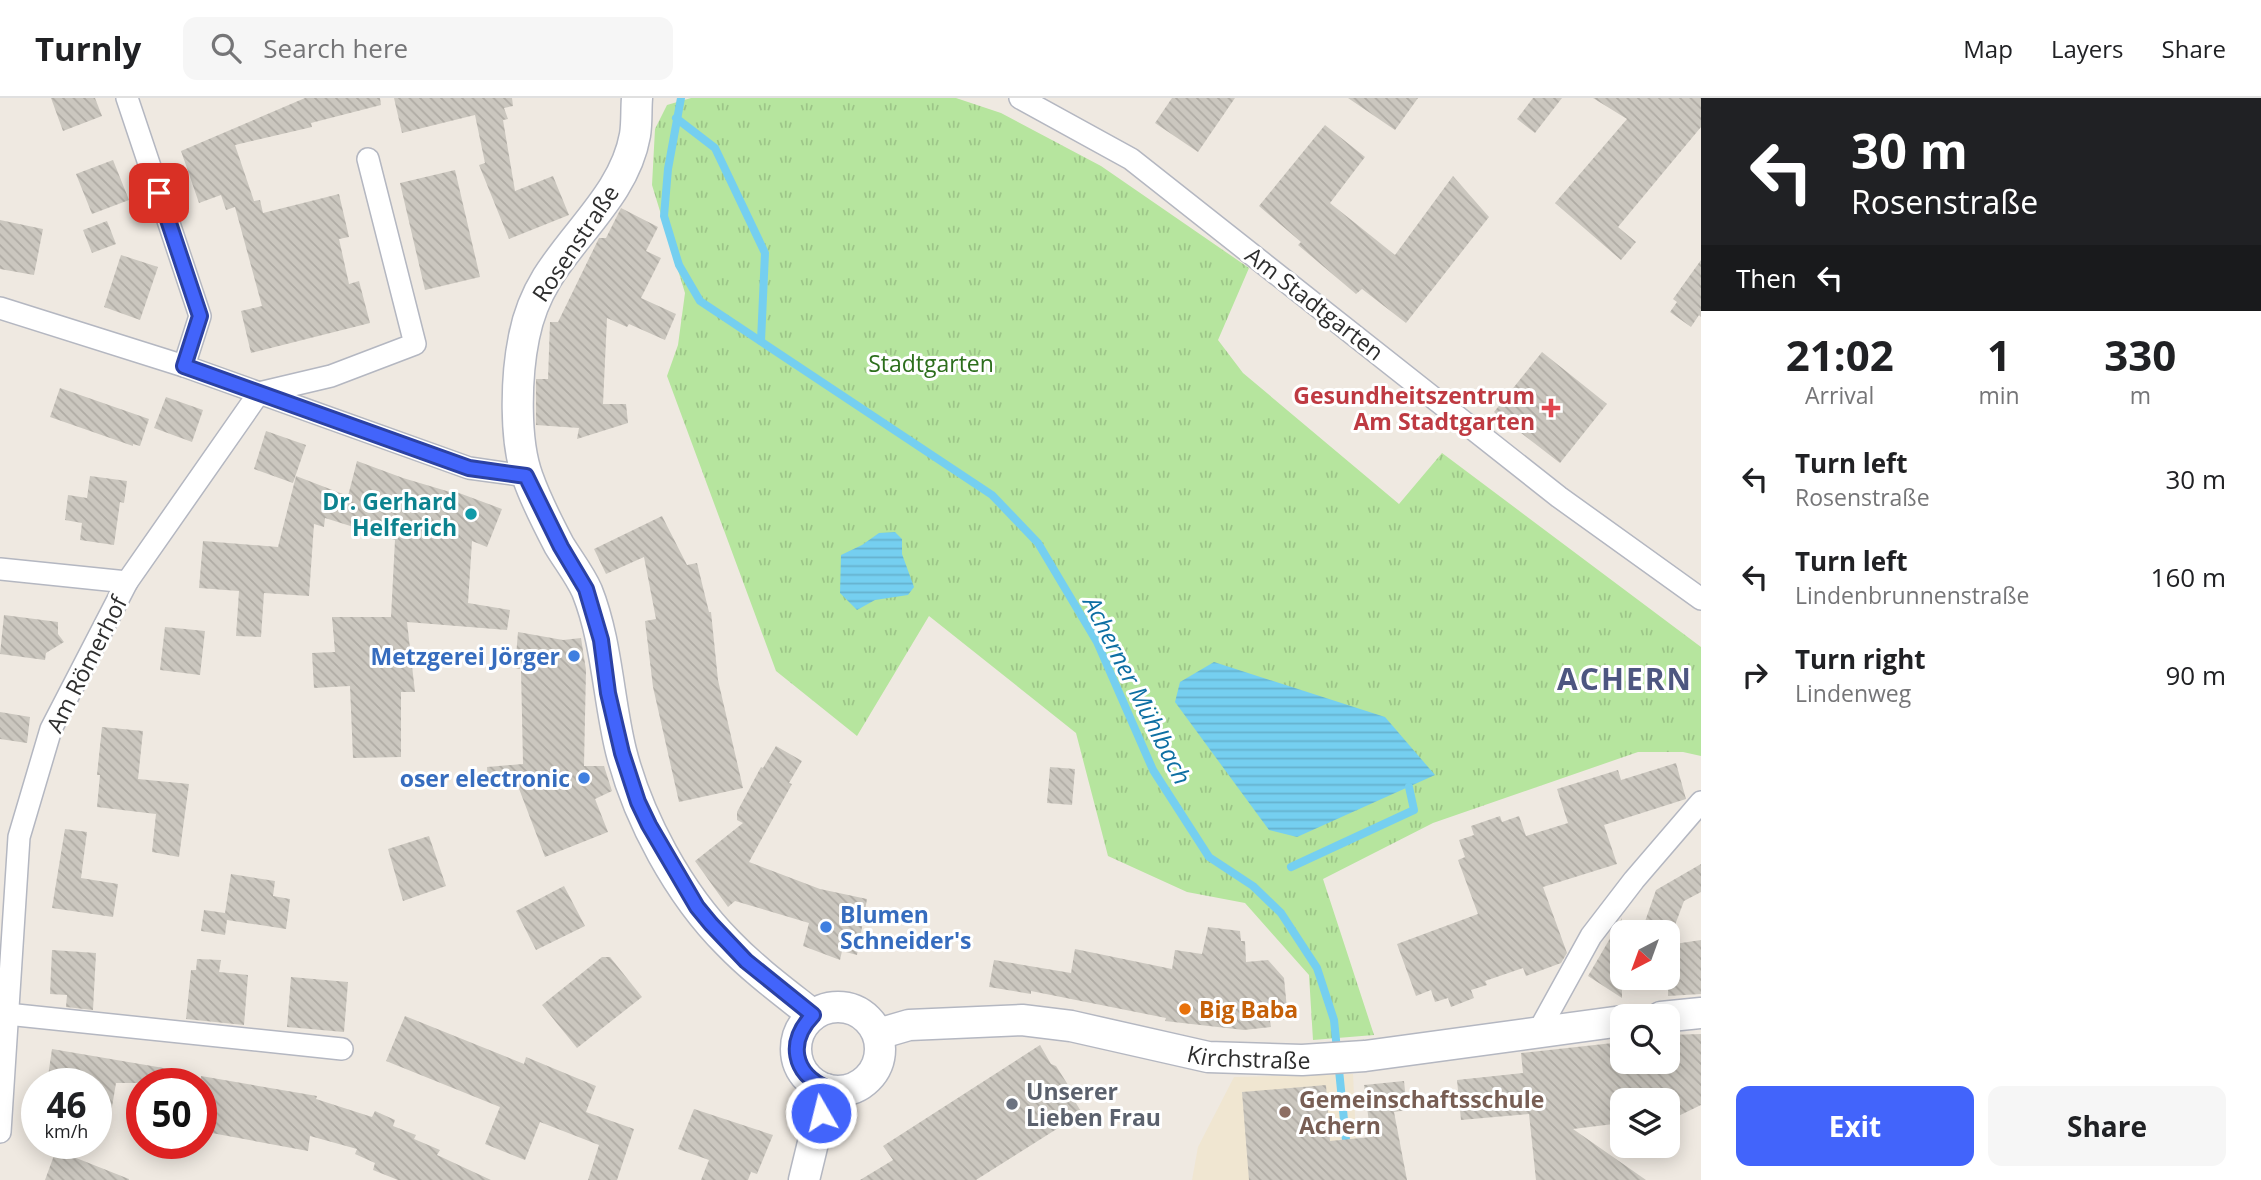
<!DOCTYPE html>
<meta charset="utf-8">
<style>
:root{--surface:#fff;--page:#f6f6f6;--text:#202124;--muted:#757577;--line:#e0e0e0;--accent:#4264fb}
body{margin:0;font-family:"Open Sans",sans-serif;background:var(--page);color:var(--text);height:100vh;display:flex;flex-direction:column;font-size:26px;white-space:nowrap}
*{box-sizing:border-box;margin:0}
p{font-size:23px;color:var(--muted)}
.icon{flex:none;width:38px;height:38px;fill:none;stroke:currentColor;stroke-width:2;stroke-linecap:round;stroke-linejoin:round}
.map{position:relative;flex:1;overflow:hidden}
.drawer{display:flex;flex-direction:column;background:var(--surface);width:560px}
.drawer>*{flex:none}
.banner{background:#202124;color:#fff;overflow:hidden}
.needle{width:46px;rotate:221deg}
.fabs{position:absolute;left:1610px;top:822px;display:grid;gap:14px}
.fabs a{display:grid;place-items:center;width:70px;height:70px;border-radius:14px;background:var(--surface);box-shadow:0 4px 18px #0003;font-size:35px}
.speed{position:absolute;left:21px;top:970px;display:flex;gap:14px;font-size:35px;font-weight:700;text-align:center}
.speed>*{display:grid;place-content:center;width:91px;height:91px;border-radius:50%;background:var(--surface);box-shadow:0 4px 18px #0003;line-height:1}
.speed small{font-size:18px;font-weight:400}
.speed .limit{border:10px solid #d22;background:#fff;color:#111}
.pin{position:absolute;display:grid;place-items:center;width:60px;height:60px;color:#fff;margin:-30px;border-radius:14px;box-shadow:0 4px 10px #0006}
.me{position:absolute;width:77px;margin:-38px;rotate:352deg;stroke-linejoin:round;filter:drop-shadow(0 0 5px #0008)}
.turn{display:flex;align-items:center;gap:24px;height:147px;padding:0 35px;font-size:32px}
.turn .icon{width:91px;height:91px;stroke-width:2.5}
.turn b{display:block;font-size:49px;line-height:60px}
.then{display:flex;align-items:center;height:66px;padding:0 35px;background:#0003;gap:14px;font-size:26px}
.eta{display:flex;justify-content:space-evenly;align-items:center;height:119px;text-align:center}
.eta b{font-size:42px;font-weight:700;line-height:49px}
.button{display:flex;gap:14px;margin-top:auto;padding:14px 35px}
.button a{flex:1;height:80px;border-radius:14px;background:var(--accent);color:#fff;font-size:28px;font-weight:700;line-height:80px;text-align:center}
.button a+a{background:var(--page);color:var(--text)}
ul{padding:0;list-style:none}
li{display:flex;align-items:center;gap:21px;height:98px;padding:0 35px}
li div{flex:1}
li b{display:block;font-size:26px}
li em{font-style:normal}
header{display:flex;align-items:center;gap:42px;box-sizing:border-box;height:98px;padding:0 35px;background:var(--surface);border-bottom:2px solid var(--line)}
header strong{font-size:33px}
nav{display:flex;gap:38px;margin-inline-start:auto;font-size:24px}
.search{width:490px;height:63px;background:var(--page);display:flex;align-items:center;gap:18px;box-sizing:border-box;padding:0 24px;border-radius:14px;color:var(--muted);font-size:26px}
main{display:flex;flex:1;min-height:0}
.map>svg:first-child{display:block}
.education{fill:#f0e6d1}
.park{fill:url(#park-tufts)}
.water{fill:url(#water-rules)}
.lines{fill:none;stroke-linecap:round;stroke-linejoin:round}
.stream{stroke:#75cff0;stroke-width:8}
.building{fill:url(#building-back-hatch)}
.street-casing{stroke:#b4b7c1;stroke-width:24}
.secondary-casing{stroke:#b4b7c1;stroke-width:33}
.street{stroke:#fff;stroke-width:21}
.secondary{stroke:#fff;stroke-width:30}
.route-casing{stroke:#2b41a3;stroke-width:18}
.route{stroke:#4264fb;stroke-width:12}
.health-dot{fill:#e0444e;stroke:#fff;stroke-width:2.5}
.culture-dot{fill:#0f9aa8;stroke:#fff;stroke-width:2.5}
.shop-dot{fill:#3f7fe0;stroke:#fff;stroke-width:2.5}
.food-dot{fill:#e8710a;stroke:#fff;stroke-width:2.5}
.worship-dot{fill:#6b7280;stroke:#fff;stroke-width:2.5}
.education-dot{fill:#8d6e63;stroke:#fff;stroke-width:2.5}
.labels{text-anchor:middle;dominant-baseline:central;stroke-width:6;stroke-linejoin:round;paint-order:stroke}
.street-label{font-size:23px;fill:#2e2e2e;stroke:#fff}
.park-label{font-size:23px;fill:#2c6e1b;stroke:#fff}
.health-label{font-size:23px;font-weight:bold;fill:#be3a42;stroke:#fff;text-anchor:end}
.culture-label{font-size:23px;font-weight:bold;fill:#0d838f;stroke:#fff;text-anchor:end}
.shop-label{font-size:23px;font-weight:bold;fill:#366cbe;stroke:#fff;text-anchor:end}
.food-label{font-size:23px;font-weight:bold;fill:#c56008;stroke:#fff;text-anchor:start}
.worship-label{font-size:23px;font-weight:bold;fill:#5b616d;stroke:#fff;text-anchor:start}
.education-label{font-size:23px;font-weight:bold;fill:#785e54;stroke:#fff;text-anchor:start}
.water-label{font-size:24px;font-style:italic;fill:#0d6fa3;stroke:#fff}
.district-label{font-size:30px;font-weight:bold;letter-spacing:2px;fill:#4d5680;stroke:#fff}
</style>
<header>
<strong>Turnly</strong>
<div class="search"><svg class="icon" aria-label="search" viewBox="0 0 24 24"><circle cx="10" cy="10" r="6"/><path d="M15 15l6 6"/></svg>Search here</div>
<nav><a>Map</a><a>Layers</a><a>Share</a></nav>
</header>
<main>
<div class="map">
<svg width="1701" height="1082" viewBox="0 0 1701 1082">
<defs>
<pattern id="park-tufts" width="24" height="20" patternUnits="userSpaceOnUse" patternTransform="scale(1.75)"><rect width="24" height="20" fill="#b6e59e"/><path d="M3 7l-1-3M5 7V3M7 7l1-3M15 17l-1-3M17 17v-4M19 17l1-3" fill="none" stroke="#9dc588"/></pattern>
<pattern id="water-rules" width="6" height="5" patternUnits="userSpaceOnUse" patternTransform="scale(1.75)"><rect width="6" height="5" fill="#75cff0"/><path d="M0 2.5h6" fill="none" stroke="#66b2ce"/></pattern>
<pattern id="building-back-hatch" width="6" height="6" patternUnits="userSpaceOnUse" patternTransform="scale(1.75)"><rect width="6" height="6" fill="#cbc7bf"/><path d="M-1 5l2 2M0 0l6 6M5-1l2 2" fill="none" stroke="#afaba4"/></pattern>
</defs>
<rect width="100%" height="100%" fill="#efe9e1"/>
<path class="education" d="M 1353,976 L 1358,1082 L 1192,1082 L 1198,1049 L 1234,979 Z"/>
<path class="park" d="M 691,0 L 956,0 L 1001,15 L 1101,68 L 1249,170 L 1218,242 L 1243,275 L 1399,406 L 1442,355 L 1701,549 L 1701,658 L 1683,654 L 1638,654 L 1433,725 L 1323,781 L 1374,937 L 1313,942 L 1309,877 L 1245,805 L 1187,794 L 1108,758 L 1076,635 L 929,518 L 857,638 L 776,573 L 667,278 L 678,247 L 685,195 L 652,87 L 655,31 L 667,7 Z"/>
<g class="water">
<path d="M 895,434 L 902,441 L 902,456 L 914,489 L 908,497 L 875,502 L 857,512 L 840,495 L 841,457 L 862,447 L 879,435 Z"/>
<path d="M 1214,564 L 1385,619 L 1435,677 L 1297,739 L 1269,732 L 1175,604 L 1180,584 Z"/>
</g>
<g class="lines">
<g class="stream">
<path d="M 681,0 L 668,71 L 664,118 L 679,167 L 700,203 L 992,397 L 1038,445 L 1097,544 L 1153,672 L 1209,759 L 1253,788 L 1281,815 L 1317,870 L 1334,922 L 1347,1052"/>
<path d="M 676,20 L 715,50 L 765,155 L 761,243"/>
<path d="M 1291,769 L 1414,712 L 1409,689"/>
</g>
</g>
<g class="building">
<path d="M 51,0 L 95,0 L 102,18 L 63,33 Z"/>
<path d="M 305,0 L 380,0 L 381,7 L 311,25 L 312,29 L 235,47 L 254,103 L 260,102 L 263,115 L 339,96 L 349,139 L 339,141 L 349,186 L 359,183 L 370,225 L 251,255 L 241,213 L 262,208 L 235,109 L 226,112 L 221,97 L 199,105 L 181,53 Z"/>
<path d="M 394,0 L 512,0 L 513,8 L 504,10 L 508,21 L 503,22 L 515,93 L 553,78 L 569,117 L 509,141 L 479,67 L 485,65 L 475,17 L 402,35 Z"/>
<path d="M 1172,0 L 1235,0 L 1198,54 L 1155,25 Z"/>
<path d="M 1348,0 L 1418,0 L 1395,32 Z"/>
<path d="M 1533,0 L 1562,0 L 1535,35 L 1517,21 Z"/>
<path d="M 1593,0 L 1701,0 L 1701,29 L 1618,129 L 1636,144 L 1621,162 L 1555,105 L 1627,21 Z"/>
<path d="M 1325,27 L 1365,59 L 1330,105 L 1395,157 L 1453,78 L 1489,119 L 1406,225 L 1362,191 L 1356,196 L 1298,147 L 1301,144 L 1259,108 Z"/>
<path d="M 113,62 L 129,102 L 92,116 L 76,76 Z"/>
<path d="M 455,72 L 480,179 L 425,192 L 400,85 Z"/>
<path d="M 621,110 L 658,129 L 646,153 L 661,160 L 641,200 L 676,216 L 665,242 L 629,226 L 627,229 L 607,220 L 603,306 L 626,306 L 628,325 L 577,341 L 579,330 L 536,327 L 536,281 L 548,281 L 550,224 L 558,224 L 599,140 L 606,140 Z"/>
<path d="M 0,122 L 43,131 L 34,177 L 0,171 Z"/>
<path d="M 107,123 L 116,146 L 92,155 L 83,132 Z"/>
<path d="M 121,157 L 158,169 L 140,222 L 104,209 Z"/>
<path d="M 1701,162 L 1701,219 L 1699,217 L 1691,229 L 1670,214 L 1677,204 L 1673,201 Z"/>
<path d="M 1542,254 L 1607,306 L 1560,365 L 1494,314 Z"/>
<path d="M 60,290 L 149,321 L 140,348 L 133,346 L 133,348 L 50,319 Z"/>
<path d="M 166,299 L 203,312 L 192,344 L 154,330 Z"/>
<path d="M 266,333 L 306,347 L 293,385 L 254,371 Z"/>
<path d="M 357,363 L 403,380 L 450,394 L 451,392 L 502,411 L 487,449 L 472,443 L 468,505 L 510,512 L 507,532 L 407,524 L 415,594 L 401,594 L 401,659 L 353,660 L 350,588 L 314,590 L 312,555 L 335,554 L 332,519 L 391,519 L 395,442 L 325,420 L 324,429 L 314,426 L 309,498 L 264,495 L 261,539 L 236,538 L 239,493 L 199,490 L 203,443 L 278,449 L 296,378 L 348,398 Z"/>
<path d="M 90,378 L 127,383 L 124,405 L 120,404 L 114,447 L 80,442 L 82,425 L 65,422 L 68,397 L 87,400 Z"/>
<path d="M 662,418 L 687,467 L 697,465 L 709,514 L 711,514 L 718,582 L 743,690 L 679,704 L 653,589 L 645,523 L 656,521 L 644,459 L 606,476 L 594,451 Z"/>
<path d="M 4,517 L 58,524 L 58,536 L 64,544 L 46,555 L 45,562 L 0,556 Z"/>
<path d="M 165,529 L 205,533 L 200,577 L 160,572 Z"/>
<path d="M 518,534 L 563,542 L 581,540 L 586,572 L 584,668 L 604,668 L 612,693 L 595,701 L 608,734 L 545,759 L 518,688 L 488,690 L 487,669 L 523,666 L 521,571 L 515,570 Z"/>
<path d="M 0,614 L 30,619 L 27,645 L 0,641 Z"/>
<path d="M 102,629 L 143,633 L 138,681 L 189,686 L 179,759 L 152,754 L 156,716 L 97,709 L 100,677 L 97,677 Z"/>
<path d="M 776,648 L 802,663 L 789,685 L 792,686 L 749,764 L 820,791 L 867,801 L 857,857 L 842,853 L 840,862 L 803,848 L 809,825 L 735,803 L 728,809 L 695,763 L 743,725 L 737,722 L 737,714 L 761,669 L 763,670 Z"/>
<path d="M 1676,665 L 1686,701 L 1604,727 L 1617,766 L 1543,789 L 1567,855 L 1561,865 L 1526,878 L 1523,870 L 1485,883 L 1487,887 L 1471,892 L 1474,900 L 1451,909 L 1448,900 L 1435,904 L 1431,892 L 1416,898 L 1397,846 L 1478,816 L 1458,762 L 1465,759 L 1459,742 L 1474,737 L 1471,728 L 1500,718 L 1502,724 L 1519,718 L 1526,738 L 1568,725 L 1557,691 L 1618,672 L 1621,682 Z"/>
<path d="M 1050,669 L 1075,671 L 1072,707 L 1047,705 Z"/>
<path d="M 65,731 L 87,734 L 81,780 L 118,786 L 113,819 L 52,810 Z"/>
<path d="M 429,738 L 446,788 L 403,803 L 388,751 Z"/>
<path d="M 1701,766 L 1701,794 L 1684,803 L 1672,835 L 1641,835 L 1656,792 Z"/>
<path d="M 231,776 L 275,783 L 273,798 L 290,801 L 286,831 L 227,822 L 225,837 L 201,833 L 204,812 L 225,815 Z"/>
<path d="M 564,788 L 585,828 L 536,852 L 516,813 Z"/>
<path d="M 1622,820 L 1622,900 L 1588,878 Z"/>
<path d="M 1208,829 L 1240,833 L 1241,843 L 1245,843 L 1246,864 L 1268,862 L 1284,880 L 1288,921 L 1270,923 L 1271,929 L 1244,932 L 1165,923 L 1166,920 L 1031,893 L 1031,896 L 989,889 L 994,862 L 1071,875 L 1075,851 L 1172,871 L 1175,852 L 1202,856 Z"/>
<path d="M 1701,842 L 1701,896 L 1668,898 L 1668,847 Z"/>
<path d="M 52,852 L 96,855 L 93,912 L 66,909 L 67,897 L 50,896 Z"/>
<path d="M 602,859 L 610,859 L 642,899 L 577,950 L 542,907 Z"/>
<path d="M 197,861 L 221,862 L 219,874 L 248,877 L 244,927 L 186,921 L 191,872 L 196,872 Z"/>
<path d="M 291,879 L 348,884 L 344,934 L 287,929 Z"/>
<path d="M 405,918 L 524,966 L 526,959 L 596,988 L 586,1014 L 634,1031 L 617,1082 L 588,1082 L 599,1047 L 540,1024 L 525,1062 L 485,1046 L 500,1009 L 386,963 Z"/>
<path d="M 1701,936 L 1701,1007 L 1668,1023 L 1668,1003 L 1622,1003 L 1622,1025 L 1573,1031 L 1646,1082 L 1536,1082 L 1529,1016 L 1461,1022 L 1457,982 L 1523,975 L 1521,955 L 1622,944 L 1622,964 L 1668,964 L 1668,937 Z"/>
<path d="M 1040,947 L 1051,966 L 1056,968 L 1070,990 L 1071,997 L 1082,1015 L 976,1082 L 860,1082 L 893,1062 L 883,1048 Z"/>
<path d="M 52,951 L 187,974 L 186,985 L 116,985 L 108,1033 L 96,1032 L 96,985 L 47,985 Z"/>
<path d="M 201,978 L 317,998 L 316,1001 L 372,1019 L 375,1013 L 395,1022 L 393,1028 L 416,1037 L 414,1041 L 440,1052 L 437,1057 L 491,1082 L 398,1082 L 373,1072 L 375,1065 L 355,1056 L 357,1051 L 310,1038 L 308,1053 L 201,1033 Z"/>
<path d="M 1404,983 L 1407,1012 L 1394,1014 L 1407,1082 L 1249,1082 L 1242,994 L 1326,987 L 1330,1043 L 1371,1039 L 1364,987 Z"/>
<path d="M 694,1011 L 773,1037 L 757,1076 L 751,1074 L 748,1082 L 701,1082 L 709,1062 L 678,1051 Z"/>
<path d="M 56,1052 L 129,1081 L 129,1082 L 45,1082 Z"/>
</g>
<g class="lines">
<defs>
<g id="street">
<path d="M 127,0 L 200,218 L 184,268"/>
<path d="M 1020,0 L 1131,61 L 1559,399 L 1701,501"/>
<path d="M 0,210 L 184,268 L 469,370 L 526,378"/>
<path d="M 0,471 L 127,484"/>
<path d="M 7,916 L 342,951"/>
<path d="M 1538,934 L 1591,838 L 1634,782 L 1701,704"/>
<path d="M 0,1034 L 19,739 L 51,631 L 127,484 L 259,295 L 331,278 L 415,246 L 368,61"/>
</g>
<g id="secondary">
<path d="M 637,0 C 636,12 637,25 635,37 C 625,94 576,133 547,180 C 536,198 528,218 524,239 C 516,278 514,343 528,380 C 536,403 548,426 559,447 C 568,462 580,477 587,493 C 607,543 608,600 621,653 C 638,720 679,796 728,845 C 754,872 784,894 813,917"/>
<circle cx="838" cy="951" r="42"/>
<path d="M 1661,919 L 1701,915"/>
<path id="s1" d="M 878,936 L 909,927 L 1022,922 L 1071,928 L 1208,959 L 1302,962 L 1365,958 L 1622,923"/>
<path d="M 804,1082 L 826,991"/>
</g>
</defs>
<use href="#street" class="street-casing"/>
<use href="#secondary" class="secondary-casing"/>
<use href="#street" class="street"/>
<use href="#secondary" class="secondary"/>
</g>
<g class="lines">
<defs>
<path id="route" d="M 159,95 L 200,218 L 184,268 L 469,370 L 526,378 L 561,449 L 586,491 L 601,542 L 608,595 L 622,655 L 638,704 L 649,727 L 697,809 L 711,826 L 746,863 L 813,917 C 787,944 793,975 826,990 L 821,1015"/>
</defs>
<use href="#route" class="route-casing"/>
<use href="#route" class="route"/>
</g>
<path class="health-dot" d="M1547.5 299.5h7v7h7v7h-7v7h-7v-7h-7v-7h7z"/>
<circle class="culture-dot" cx="471" cy="416" r="7"/>
<g class="shop-dot">
<circle cx="574" cy="558" r="7"/>
<circle cx="584" cy="680" r="7"/>
<circle cx="826" cy="829" r="7"/>
</g>
<circle class="food-dot" cx="1185" cy="911" r="7"/>
<circle class="worship-dot" cx="1012" cy="1006" r="7"/>
<circle class="education-dot" cx="1285" cy="1014" r="7"/>
<g class="labels">
<g class="street-label">
<text transform="translate(575 145) rotate(-56)">Rosenstraße</text>
<text transform="translate(1315 205) rotate(38)">Am Stadtgarten</text>
<text transform="translate(86 566) rotate(-63)">Am Römerhof</text>
<text stroke="none"><textPath href="#s1" startOffset="376">Kirchstraße</textPath></text>
</g>
<g class="park-label">
<text x="931" y="265">Stadtgarten</text>
</g>
<g class="health-label">
<text x="1535" y="297">Gesundheitszentrum<tspan x="1535" dy="26">Am Stadtgarten</tspan></text>
</g>
<g class="culture-label">
<text x="457" y="403">Dr. Gerhard<tspan x="457" dy="26">Helferich</tspan></text>
</g>
<g class="shop-label">
<text x="560" y="558">Metzgerei Jörger</text>
<text x="570" y="680">oser electronic</text>
<text x="840" y="816" text-anchor="start">Blumen<tspan x="840" dy="26">Schneider's</tspan></text>
</g>
<g class="food-label">
<text x="1199" y="911">Big Baba</text>
</g>
<g class="worship-label">
<text x="1026" y="993">Unserer<tspan x="1026" dy="26">Lieben Frau</tspan></text>
</g>
<g class="education-label">
<text x="1299" y="1001">Gemeinschaftsschule<tspan x="1299" dy="26">Achern</tspan></text>
</g>
<g class="water-label">
<text transform="translate(1138 592) rotate(63)">Acherner Mühlbach</text>
</g>
<g class="district-label">
<text x="1625" y="580">ACHERN</text>
</g>
</g>
</svg>
<div class="fabs">
<a><svg class="needle" viewBox="-14 -14 28 28"><path d="M0-13l5 13h-10z" fill="#e53935"/><path d="M0 13l5-13h-10z" fill="#757577"/></svg></a>
<a><svg class="icon" aria-label="search" viewBox="0 0 24 24"><circle cx="10" cy="10" r="6"/><path d="M15 15l6 6"/></svg></a>
<a><svg class="icon" aria-label="layers" viewBox="0 0 24 24"><path d="M12 4l9 5-9 5-9-5zM3 14l9 5 9-5"/></svg></a>
</div>
<div class="speed"><div>46<small>km/h</small></div><div class="limit">50</div></div>
<div class="pin" style="left:159px;top:95px;background:#d93025"><svg class="icon" aria-label="arrive" viewBox="0 0 24 24"><path d="M6 21V4h12l-3 4 3 4H6"/></svg></div>
<svg class="me" style="left:821px;top:1015px" viewBox="-20 -20 40 40"><circle r="17" fill="#4264fb" stroke="#fff" stroke-width="3"/><path d="M0-11L8 9 0 5-8 9z" fill="#fff"/></svg>
</div>
<section class="drawer">
<div class="banner">
<div class="turn"><svg class="icon" aria-label="left" viewBox="0 0 24 24"><path d="M17 20v-9H6M10 6l-5 5 5 5"/></svg><div><b>30 m</b>Rosenstraße</div></div>
<div class="then">Then<svg class="icon" aria-label="left" viewBox="0 0 24 24"><path d="M17 20v-9H6M10 6l-5 5 5 5"/></svg></div>
</div>
<div class="eta">
<div><b>21:02</b><p>Arrival</p></div>
<div><b>1</b><p>min</p></div>
<div><b>330</b><p>m</p></div>
</div>
<ul>
<li><svg class="icon" aria-label="left" viewBox="0 0 24 24"><path d="M17 20v-9H6M10 6l-5 5 5 5"/></svg><div><b>Turn left</b><p>Rosenstraße</p></div><em>30 m</em></li>
<li><svg class="icon" aria-label="left" viewBox="0 0 24 24"><path d="M17 20v-9H6M10 6l-5 5 5 5"/></svg><div><b>Turn left</b><p>Lindenbrunnenstraße</p></div><em>160 m</em></li>
<li><svg class="icon" aria-label="right" viewBox="0 0 24 24"><path d="M7 20v-9h11M14 6l5 5-5 5"/></svg><div><b>Turn right</b><p>Lindenweg</p></div><em>90 m</em></li>
</ul>
<div class="button"><a>Exit</a><a>Share</a></div>
</section>
</main>
